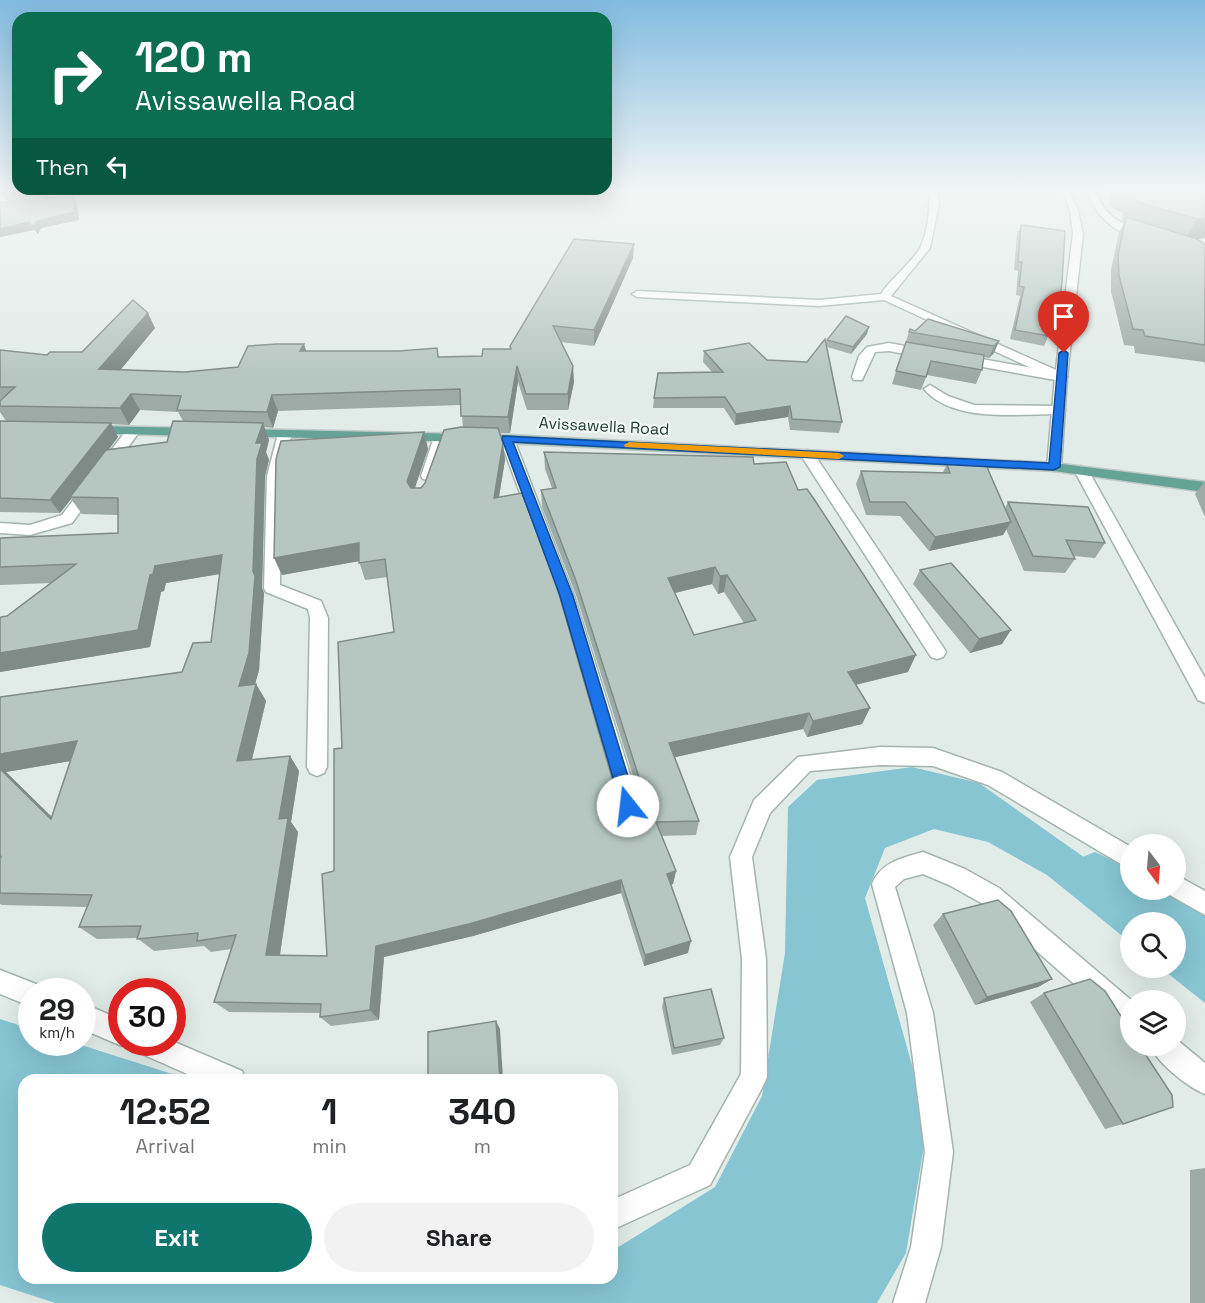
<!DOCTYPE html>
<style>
:root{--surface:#fff;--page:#f2f2f2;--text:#202124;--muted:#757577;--accent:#0f766e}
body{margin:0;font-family:"Space Grotesk",sans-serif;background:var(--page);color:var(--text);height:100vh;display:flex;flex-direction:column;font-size:22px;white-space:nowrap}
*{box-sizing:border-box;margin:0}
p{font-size:20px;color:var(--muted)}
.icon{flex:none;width:33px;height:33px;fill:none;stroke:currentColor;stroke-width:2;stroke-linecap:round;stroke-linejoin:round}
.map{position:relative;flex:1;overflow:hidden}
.side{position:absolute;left:18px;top:1074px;width:600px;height:210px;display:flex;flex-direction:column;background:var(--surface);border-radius:18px;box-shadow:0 6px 24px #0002}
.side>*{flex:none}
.guide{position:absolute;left:12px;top:12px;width:600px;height:183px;border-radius:18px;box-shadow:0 6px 24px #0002;background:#0b6e4f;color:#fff;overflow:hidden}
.needle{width:39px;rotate:164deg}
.tools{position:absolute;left:1120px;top:834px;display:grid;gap:12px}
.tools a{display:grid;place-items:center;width:66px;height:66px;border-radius:50%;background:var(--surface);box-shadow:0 6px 24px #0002;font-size:30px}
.speed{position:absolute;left:18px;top:978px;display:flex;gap:12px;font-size:30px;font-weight:700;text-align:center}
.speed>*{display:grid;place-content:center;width:78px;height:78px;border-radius:50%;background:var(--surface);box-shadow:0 6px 24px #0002;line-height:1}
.speed small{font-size:15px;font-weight:400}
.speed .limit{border:9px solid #d22;background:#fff;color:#111}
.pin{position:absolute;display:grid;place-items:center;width:51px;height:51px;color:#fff;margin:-62px -26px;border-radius:50% 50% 50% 0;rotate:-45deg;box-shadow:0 0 6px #0007}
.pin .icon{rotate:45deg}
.me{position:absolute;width:66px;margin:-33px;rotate:344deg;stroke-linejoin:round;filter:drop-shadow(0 0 4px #0008)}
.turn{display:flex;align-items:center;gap:21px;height:126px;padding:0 24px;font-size:27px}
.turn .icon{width:78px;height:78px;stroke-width:2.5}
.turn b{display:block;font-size:42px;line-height:51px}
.then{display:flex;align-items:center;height:57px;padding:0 24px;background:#0003;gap:12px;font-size:22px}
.eta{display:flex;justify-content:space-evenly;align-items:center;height:102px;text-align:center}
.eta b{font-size:36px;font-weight:600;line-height:42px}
.button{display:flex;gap:12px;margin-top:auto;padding:12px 24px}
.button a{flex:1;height:69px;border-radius:36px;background:var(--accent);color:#fff;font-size:24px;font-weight:600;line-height:69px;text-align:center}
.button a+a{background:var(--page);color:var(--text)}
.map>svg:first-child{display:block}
.water{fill:#87c5d3}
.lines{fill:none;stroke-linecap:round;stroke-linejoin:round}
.canal{fill:#87c5d3;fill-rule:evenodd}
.service-casing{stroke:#a4b4af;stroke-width:3}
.minor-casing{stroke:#a4b4af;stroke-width:3}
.tertiary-casing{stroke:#a4b4af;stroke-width:3}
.primary-casing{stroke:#c1c9c7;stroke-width:3}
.service{fill:#fff;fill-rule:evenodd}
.minor{fill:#fff;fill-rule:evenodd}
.tertiary{fill:#fff;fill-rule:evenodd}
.primary{fill:#64a395;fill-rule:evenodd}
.wall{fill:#9daba6;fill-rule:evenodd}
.shaded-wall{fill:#7f8b87}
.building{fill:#b6c7c1;stroke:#7f8b87;stroke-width:1.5;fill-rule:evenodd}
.route{fill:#1a73e8;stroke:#114b97;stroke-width:1.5}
.slow{fill:#f59e0b}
.labels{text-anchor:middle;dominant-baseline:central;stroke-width:4.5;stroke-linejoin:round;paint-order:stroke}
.far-street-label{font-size:16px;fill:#213d36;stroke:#f2f9f5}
</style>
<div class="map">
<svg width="1205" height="1303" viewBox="0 0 1205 1303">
<rect width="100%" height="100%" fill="#e1ece8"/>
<path class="water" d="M 912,767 L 979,783 L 1156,908 L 1205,935 L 1205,1003 L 1161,968 L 1176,968 L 1176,922 L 1131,922 L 1131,943 L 1047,875 L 988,842 L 934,829 L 885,848 L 865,898 L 928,1122 L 906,1253 L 877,1303 L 55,1303 L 0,1285 L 0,1019 L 31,1029 L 32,1042 L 75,1043 L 191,1080 L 24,1080 L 24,1278 L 612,1278 L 612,1251 L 715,1187 L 762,1096 L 785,953 L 788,807 L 817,780 Z"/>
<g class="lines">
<path class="canal" d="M 1095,852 L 1131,869 L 1131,890 L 1174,890 L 1205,905 L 1205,950 L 1176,936 L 1176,922 L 1150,922 L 1080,886 L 1074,872 L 1080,858 Z"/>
<defs>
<g id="service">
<path d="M 928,190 L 936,190 L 939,204 L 930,248 L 891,296 L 1065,374 L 1067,377 L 1065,380 L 1057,380 L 884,300 L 819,306 L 637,297 L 632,294 L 637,291 L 819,300 L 881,294 C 891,278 914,261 921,246 C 928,230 931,207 928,190 Z"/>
<path d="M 1089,190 L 1097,190 C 1100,216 1125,225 1146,234 L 1146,238 C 1123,240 1090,214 1089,190 Z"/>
<path d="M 930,385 L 948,396 L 974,405 L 1058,406 L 1065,410 L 1058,414 C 1018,414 953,423 924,389 Z"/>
<path d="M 441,433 L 448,437 L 435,476 L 428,480 L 423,479 L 421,476 L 434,437 Z"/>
</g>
<g id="minor">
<path d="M 889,343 L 926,350 L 932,354 L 926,358 L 889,351 L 875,352 L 862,380 L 854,380 L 852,377 L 859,356 L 867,347 Z"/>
<path d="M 959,355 L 1061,373 L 1067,377 L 1061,381 L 955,362 L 955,356 Z"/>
<path d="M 133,427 L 140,431 L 72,523 L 30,535 L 0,533 L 0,523 L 30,525 L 62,515 L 128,428 Z"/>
<path d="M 285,430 L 292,434 L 281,476 L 280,585 L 321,601 L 328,618 L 327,767 L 324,773 L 317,776 L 310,773 L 307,767 L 310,618 L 308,609 L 266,592 L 264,588 L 267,476 L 278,434 Z"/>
<path d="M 507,435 L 514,439 L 574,596 L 640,806 L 636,813 L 629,816 L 622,813 L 618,806 L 558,596 L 500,439 Z"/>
<path d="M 807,450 L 812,451 L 943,647 L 946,652 L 943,657 L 937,659 L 931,657 L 800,454 Z"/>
<path d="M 1081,466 L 1088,470 L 1205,678 L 1205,703 L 1198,700 L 1074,470 Z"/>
<path d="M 880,747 L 933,748 L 1002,772 L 1131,847 L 1131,870 L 988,785 L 933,766 L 880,765 L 810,771 L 770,813 L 752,857 L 766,959 L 767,1077 L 763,1086 L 710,1185 L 612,1230 L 612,1200 L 690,1165 L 741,1074 L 742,959 L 730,857 L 754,800 L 798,757 Z"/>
<path d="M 923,852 L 965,869 L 999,888 L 1131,1000 L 1131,1030 L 1122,1026 L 983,904 L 949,885 L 923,874 L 904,879 L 895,887 L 933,1013 L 953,1152 L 941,1247 L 925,1303 L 893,1303 L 911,1247 L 925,1152 L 907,1013 L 872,884 C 881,862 902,858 923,852 Z"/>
<path d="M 1176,875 L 1205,891 L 1205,915 L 1168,894 L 1166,890 L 1176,890 Z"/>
<path d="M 0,970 L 41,986 L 43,992 L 32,992 L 32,1007 L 0,994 Z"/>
<path d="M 82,1003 L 122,1020 L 122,1042 L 130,1042 L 122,1046 L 82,1029 Z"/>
<path d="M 1176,1039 L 1205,1063 L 1205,1094 C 1189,1088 1156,1062 1151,1046 L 1176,1046 Z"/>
<path d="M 172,1041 L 242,1071 L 246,1080 L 201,1080 L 135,1051 L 131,1042 Z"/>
</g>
<path id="tertiary" d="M 1061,190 L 1069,190 L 1078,210 L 1083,234 L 1067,377 L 1061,467 L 1054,471 L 1047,467 L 1055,377 L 1073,234 L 1070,210 Z"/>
<g id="primary">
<path d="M 90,426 L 194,428 L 201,432 L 194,436 L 85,433 L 83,430 L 85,427 Z"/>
<path d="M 243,429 L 507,435 L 1054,463 L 1205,482 L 1205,492 L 1054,471 L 507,443 L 238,436 L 236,433 Z"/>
</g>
</defs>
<use href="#service" class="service-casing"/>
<use href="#minor" class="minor-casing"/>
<use href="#tertiary" class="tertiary-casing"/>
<use href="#primary" class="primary-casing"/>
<use href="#service" class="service"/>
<use href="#minor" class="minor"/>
<use href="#tertiary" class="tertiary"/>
<use href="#primary" class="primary"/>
</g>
<g class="wall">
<path d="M 0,190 L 73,190 L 76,196 L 72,197 L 77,205 L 79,220 L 41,228 L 38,234 L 34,230 L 0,237 L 0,203 L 9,202 L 0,192 Z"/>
<path d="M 1107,190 L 1205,190 L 1205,238 L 1197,239 L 1205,245 L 1205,365 L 1204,362 L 1135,353 L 1134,346 L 1124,345 L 1111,291 L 1111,270 L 1119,232 L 1124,222 L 1122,220 L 1123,213 L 1112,208 Z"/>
<path d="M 1021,225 L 1057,325 L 1052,334 L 1049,334 L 1044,346 L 1010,339 L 1020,296 L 1016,295 L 1018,271 L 1014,270 L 1017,234 Z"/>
<path d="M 633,258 L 594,346 L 561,342 L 574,382 L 568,410 L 527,410 L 518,382 L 510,433 L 499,433 L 503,443 L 505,460 L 499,497 L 616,792 L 621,799 L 629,803 L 639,799 L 640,798 L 576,595 L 542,507 L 541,490 L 552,488 L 545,469 L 544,452 L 754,464 L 798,490 L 908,672 L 856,685 L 870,708 L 862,724 L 807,737 L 803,729 L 675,757 L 699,821 L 696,835 L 661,836 L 676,871 L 673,884 L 671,885 L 688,953 L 644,966 L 621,893 L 473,936 L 384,957 L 379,1020 L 331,1026 L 320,1017 L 320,1013 L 229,1012 L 214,1002 L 231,949 L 211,952 L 204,946 L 154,951 L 137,938 L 97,939 L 79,927 L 87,907 L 2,905 L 0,904 L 0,858 L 1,857 L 0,697 L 182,672 L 211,642 L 220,574 L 166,583 L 164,591 L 161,592 L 150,647 L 0,672 L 0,618 L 7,616 L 51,583 L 0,585 L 0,538 L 118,533 L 118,515 L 82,514 L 71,499 L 60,513 L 0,512 L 0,421 L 6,421 L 0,412 L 0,350 L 47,355 L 82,352 L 155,328 L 120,370 L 185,372 L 238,367 L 306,351 L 399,351 L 437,348 L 439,357 L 482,356 L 511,349 L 510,346 ZM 461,405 L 463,427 L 425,483 L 421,488 L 415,488 L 428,449 L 424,432 L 282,575 L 359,561 L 365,580 L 388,577 L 394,632 L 342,748 L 334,871 L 327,956 L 280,955 L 298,832 L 291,822 L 299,771 L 290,756 L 252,759 L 266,701 L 256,684 L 255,684 L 259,670 L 264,593 L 262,588 L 265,476 L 269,460 L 266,452 L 269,440 L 264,427 L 273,428 L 278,411 ZM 140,410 L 178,412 L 183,421 L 167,442 L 109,449 L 118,437 L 111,424 L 129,425 ZM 712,584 L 718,594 L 724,592 L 744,623 L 694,635 L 675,593 ZM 71,761 L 52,817 L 6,772 Z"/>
<path d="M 910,329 L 915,331 L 999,341 L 994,353 L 989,358 L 983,357 L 982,370 L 976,384 L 927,375 L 921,390 L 892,384 Z"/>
<path d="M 867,334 L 851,354 L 827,347 L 842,422 L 839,433 L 790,430 L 788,417 L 735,425 L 724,408 L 653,408 L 654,398 L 712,372 L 703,362 L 704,351 L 767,360 L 807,362 L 826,343 L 827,340 Z"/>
<path d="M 947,464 L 1005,508 L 1008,502 L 1105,543 L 1095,558 L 1074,556 L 1075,559 L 1065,573 L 1024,571 L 1006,529 L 1003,535 L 929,551 L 900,516 L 866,515 L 856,484 L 861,471 L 943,472 Z"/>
<path d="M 1205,481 L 1205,517 L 1195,494 Z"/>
<path d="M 920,570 L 1002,644 L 970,653 L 913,584 Z"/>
<path d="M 943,914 L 1052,979 L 1038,987 L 975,1005 L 933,925 Z"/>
<path d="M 1044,993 L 1123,1124 L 1105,1129 L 1030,1002 Z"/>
<path d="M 664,998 L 724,1038 L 720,1045 L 672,1055 L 662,1007 Z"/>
<path d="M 1205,1168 L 1205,1303 L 1190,1303 L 1190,1170 Z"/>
</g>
<g class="shaded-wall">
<path d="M 69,190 L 73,190 L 76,196 L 46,205 L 42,197 Z"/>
<path d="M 73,197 L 77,205 L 79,220 L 41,228 L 38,234 L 33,227 L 37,221 Z"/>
<path d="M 1205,218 L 1205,238 L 1184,241 L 1197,219 Z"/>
<path d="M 29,222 L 34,230 L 0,237 L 0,229 Z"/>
<path d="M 634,244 L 633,258 L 594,346 L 594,330 Z"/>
<path d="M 148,313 L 155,328 L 108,385 L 99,369 Z"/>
<path d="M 869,327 L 867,334 L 851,354 L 853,347 Z"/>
<path d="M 999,341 L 994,353 L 989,358 L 994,346 Z"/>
<path d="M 304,344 L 309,359 L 300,351 Z"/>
<path d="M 517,366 L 518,382 L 510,433 L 508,417 Z"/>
<path d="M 573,366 L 574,382 L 568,410 L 568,394 Z"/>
<path d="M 131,394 L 140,410 L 129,425 L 120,408 Z"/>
<path d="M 272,395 L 278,411 L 273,428 L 267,412 Z"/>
<path d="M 790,406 L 788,417 L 735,425 L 736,414 Z"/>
<path d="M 111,423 L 118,437 L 73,497 L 70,497 L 71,499 L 60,513 L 50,500 Z"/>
<path d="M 263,423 L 269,440 L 266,452 L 269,460 L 265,476 L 262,588 L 264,593 L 259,670 L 250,702 L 239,686 L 253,571 L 256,443 Z"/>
<path d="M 424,432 L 428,449 L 411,499 L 407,482 Z"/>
<path d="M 503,443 L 505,460 L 496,515 L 494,498 Z"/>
<path d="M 1011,522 L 1003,535 L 929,551 L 935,537 Z"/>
<path d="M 359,543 L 365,560 L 282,575 L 274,558 Z"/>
<path d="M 222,555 L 231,572 L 166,583 L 164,591 L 161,592 L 150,647 L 0,672 L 0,653 L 150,575 L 155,566 Z"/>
<path d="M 715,567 L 712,584 L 666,595 L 668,578 Z"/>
<path d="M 727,575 L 724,592 L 718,594 L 720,576 Z"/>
<path d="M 1011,630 L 1002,644 L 970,653 L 979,639 Z"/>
<path d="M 916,655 L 908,672 L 841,688 L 848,672 Z"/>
<path d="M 256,684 L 266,701 L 248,776 L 237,761 Z"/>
<path d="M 870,708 L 862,724 L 807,737 L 813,721 Z"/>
<path d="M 809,713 L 803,729 L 667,759 L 669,743 Z"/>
<path d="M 77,741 L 93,757 L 6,772 L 69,834 L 51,819 L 0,769 L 0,754 Z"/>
<path d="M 290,756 L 299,771 L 291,822 L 298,832 L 278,967 L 266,955 L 279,819 Z"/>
<path d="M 676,871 L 673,884 L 664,887 L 667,874 Z"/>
<path d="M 621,880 L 621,893 L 473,936 L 384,957 L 379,1020 L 370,1010 L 376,946 Z"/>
<path d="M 691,941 L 688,953 L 644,966 L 645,955 Z"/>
<path d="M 1052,979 L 1038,987 L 975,1005 L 987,997 Z"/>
<path d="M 496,1021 L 500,1029 L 503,1080 L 500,1080 Z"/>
</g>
<g class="building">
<path d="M 1,190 L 69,190 L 42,197 L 45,199 L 73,197 L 75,212 L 37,221 L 33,227 L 29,222 L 0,229 L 0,203 L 11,202 Z"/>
<path d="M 1132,190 L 1205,190 L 1205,218 L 1197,219 L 1140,203 L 1132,199 L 1134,191 Z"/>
<path d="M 1126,217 L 1197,239 L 1205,245 L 1205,345 L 1145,336 L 1143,330 L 1133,329 L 1119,276 L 1118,255 Z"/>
<path d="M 1021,225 L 1065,231 L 1062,282 L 1057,325 L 1051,324 L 1049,336 L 1015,330 L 1024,287 L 1019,286 L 1022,262 L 1018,262 Z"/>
<path d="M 574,239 L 634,244 L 594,330 L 553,326 L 573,366 L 568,394 L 526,394 L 517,366 L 508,417 L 461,416 L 460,389 L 272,395 L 267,412 L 177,410 L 181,396 L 131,394 L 120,408 L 0,406 L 0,401 L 15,387 L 0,387 L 0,350 L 47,355 L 50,352 L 82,352 L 133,300 L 148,313 L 99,369 L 185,372 L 238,367 L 248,346 L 277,344 L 304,344 L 300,351 L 399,351 L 437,348 L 438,357 L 482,356 L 483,349 L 511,349 L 510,346 Z"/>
<path d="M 846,316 L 869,327 L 853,347 L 827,340 Z"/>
<path d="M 928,319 L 999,341 L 994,346 L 909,332 L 910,329 L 915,331 Z"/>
<path d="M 825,339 L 842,422 L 792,419 L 790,406 L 736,414 L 725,397 L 654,398 L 658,373 L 723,372 L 704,351 L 749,343 L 767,360 L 807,362 Z"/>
<path d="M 906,342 L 984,355 L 982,370 L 931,361 L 926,377 L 896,371 Z"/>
<path d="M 0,421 L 111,423 L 50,500 L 0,498 Z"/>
<path d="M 173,421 L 263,423 L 256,443 L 262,443 L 257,459 L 253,571 L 255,576 L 249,653 L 239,686 L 256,684 L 237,761 L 290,756 L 279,819 L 288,818 L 266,955 L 327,956 L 322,874 L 334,871 L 334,749 L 342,748 L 338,642 L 394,632 L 385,559 L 359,563 L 359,543 L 274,558 L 276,459 L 281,441 L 424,432 L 407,482 L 411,488 L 421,488 L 425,483 L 444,430 L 461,427 L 498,428 L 503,443 L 494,498 L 522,493 L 555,580 L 616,792 L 621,799 L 629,803 L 639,799 L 643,790 L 575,578 L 541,490 L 556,488 L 544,452 L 753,457 L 754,464 L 786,462 L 798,490 L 807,489 L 814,499 L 916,655 L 848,672 L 870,708 L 813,721 L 809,713 L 669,743 L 699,821 L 656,822 L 676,871 L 667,874 L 691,941 L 645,955 L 621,880 L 469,924 L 376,946 L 370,1010 L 320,1017 L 321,1004 L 214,1002 L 236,935 L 197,941 L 198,933 L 137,939 L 141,926 L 79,927 L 92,895 L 0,893 L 0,858 L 1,857 L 0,855 L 0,769 L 51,819 L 77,741 L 0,754 L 0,697 L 182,672 L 193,643 L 211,642 L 222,555 L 155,566 L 153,574 L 150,575 L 138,630 L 0,653 L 0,618 L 1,617 L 7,616 L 76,564 L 0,567 L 0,538 L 118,533 L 118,498 L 70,497 L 106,450 L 167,442 ZM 715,567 L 720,576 L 727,575 L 756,620 L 694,635 L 668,578 Z"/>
<path d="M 947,464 L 986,465 L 1011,522 L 935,537 L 905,502 L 870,502 L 861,471 L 950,473 Z"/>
<path d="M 1008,502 L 1088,507 L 1105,543 L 1066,540 L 1075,559 L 1033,556 Z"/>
<path d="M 951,563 L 1011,630 L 979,639 L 920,570 Z"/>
<path d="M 998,900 L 1011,911 L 1052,979 L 987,997 L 943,914 Z"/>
<path d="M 1090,979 L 1105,991 L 1131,1032 L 1131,1046 L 1140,1046 L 1172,1095 L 1173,1107 L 1123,1124 L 1044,993 Z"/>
<path d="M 711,989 L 724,1038 L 674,1048 L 664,998 Z"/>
<path d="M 496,1021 L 500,1080 L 428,1080 L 428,1032 Z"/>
</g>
<linearGradient id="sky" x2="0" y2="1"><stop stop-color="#81bbe0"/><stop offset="0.51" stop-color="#f2f6f5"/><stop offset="1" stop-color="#f2f6f5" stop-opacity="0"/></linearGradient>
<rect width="1205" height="373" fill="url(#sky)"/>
<path class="route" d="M 1064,350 L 1068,353 L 1060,467 L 1054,470 L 513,442 L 573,596 L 637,806 L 634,812 L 628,814 L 623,812 L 560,596 L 502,439 L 503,436 L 1049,463 L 1059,353 Z"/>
<path class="slow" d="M 629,442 L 839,453 L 844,456 L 839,459 L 625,447 L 624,445 Z"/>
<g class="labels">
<g class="far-street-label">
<text transform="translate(604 426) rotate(3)">Avissawella Road</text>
</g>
</g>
</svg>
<div class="tools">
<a><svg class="needle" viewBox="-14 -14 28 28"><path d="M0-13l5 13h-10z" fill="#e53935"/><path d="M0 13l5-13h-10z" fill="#757577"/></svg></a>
<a><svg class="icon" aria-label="search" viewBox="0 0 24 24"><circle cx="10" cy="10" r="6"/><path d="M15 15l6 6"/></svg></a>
<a><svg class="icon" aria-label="layers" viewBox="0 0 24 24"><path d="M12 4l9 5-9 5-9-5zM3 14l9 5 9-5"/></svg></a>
</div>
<div class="speed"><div>29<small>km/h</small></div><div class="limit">30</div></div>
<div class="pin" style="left:1064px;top:353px;background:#d93025"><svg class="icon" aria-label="arrive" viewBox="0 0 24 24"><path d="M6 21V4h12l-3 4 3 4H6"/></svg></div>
<svg class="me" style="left:628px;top:806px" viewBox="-20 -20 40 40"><circle r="19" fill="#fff"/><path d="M0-13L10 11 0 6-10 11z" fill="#1a73e8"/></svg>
<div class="guide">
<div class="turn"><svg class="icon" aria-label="right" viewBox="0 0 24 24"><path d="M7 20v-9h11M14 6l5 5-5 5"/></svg><div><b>120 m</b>Avissawella Road</div></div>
<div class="then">Then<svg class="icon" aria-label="left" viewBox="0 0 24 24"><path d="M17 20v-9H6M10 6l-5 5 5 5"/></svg></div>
</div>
<section class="side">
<div class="eta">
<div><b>12:52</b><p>Arrival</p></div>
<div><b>1</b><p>min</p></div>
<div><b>340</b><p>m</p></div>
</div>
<div class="button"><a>Exit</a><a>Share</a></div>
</section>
</div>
